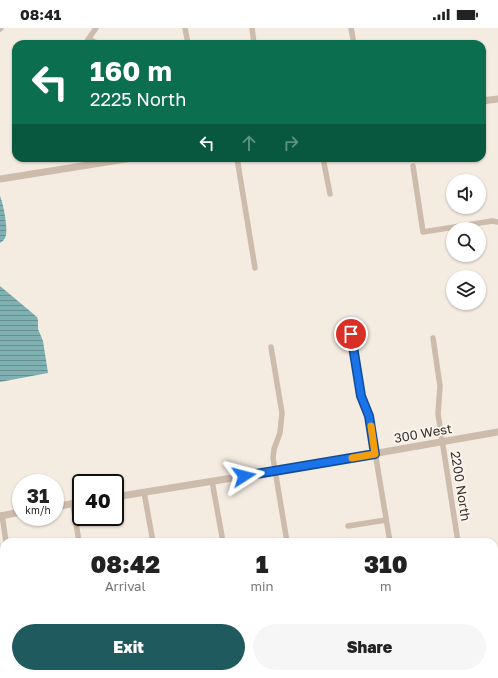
<!DOCTYPE html>
<style>
:root{--surface:#fff;--page:#f6f6f6;--text:#222;--muted:#767676;--accent:#1f5a5e}
body{margin:0;font-family:"Golos Text",sans-serif;background:var(--page);color:var(--text);height:100vh;display:flex;flex-direction:column;font-size:15px;white-space:nowrap}
*{box-sizing:border-box;margin:0}
p{font-size:13px;color:var(--muted)}
.icon{flex:none;width:22px;height:22px;fill:none;stroke:currentColor;stroke-width:2;stroke-linecap:round;stroke-linejoin:round}
.map{position:relative;flex:1;overflow:hidden}
.side{position:absolute;left:0px;top:510px;width:498px;height:140px;display:flex;flex-direction:column;background:var(--surface);border-radius:12px 12px 0 0;box-shadow:0 1px 3px #0004}
.side>*{flex:none}
.hud{position:absolute;left:12px;top:12px;width:474px;height:122px;border-radius:12px;box-shadow:0 1px 3px #0004;background:#0b6e4f;color:#fff;overflow:hidden}
.fabs{position:absolute;left:446px;top:146px;display:grid;gap:8px}
.fabs a{display:grid;place-items:center;width:40px;height:40px;border-radius:50%;background:var(--surface);box-shadow:0 1px 3px #0004;font-size:20px}
.speed{position:absolute;left:12px;top:446px;display:flex;gap:8px;font-size:20px;font-weight:700;text-align:center}
.speed>*{display:grid;place-content:center;width:52px;height:52px;border-radius:50%;background:var(--surface);box-shadow:0 1px 3px #0004;line-height:1}
.speed small{font-size:10px;font-weight:400}
.speed .limit{border:2px solid #111;border-radius:6px;background:#fff;color:#111}
.pin{position:absolute;display:grid;place-items:center;width:34px;height:34px;color:#fff;margin:-17px;border:2px solid #fff;border-radius:50%;box-shadow:0 1px 4px #0007}
.me{position:absolute;width:44px;margin:-22px;rotate:81deg;stroke-linejoin:round;filter:drop-shadow(0 0 3px #0008)}
.turn{display:flex;align-items:center;gap:14px;height:84px;padding:0 12px;font-size:18px}
.turn .icon{width:52px;height:52px;stroke-width:2.5}
.turn b{display:block;font-size:28px;line-height:34px}
.lanes{display:flex;align-items:center;height:38px;padding:0 12px;background:#0003;justify-content:center;gap:20px;direction:ltr}
.lanes .off{opacity:.35}
.eta{display:flex;justify-content:space-evenly;align-items:center;height:68px;text-align:center}
.eta b{font-size:24px;font-weight:800;line-height:28px}
.button{display:flex;gap:8px;margin-top:auto;padding:8px 12px}
.button a{flex:1;height:46px;border-radius:24px;background:var(--accent);color:#fff;font-size:16px;font-weight:800;line-height:46px;text-align:center}
.button a+a{background:var(--page);color:var(--text)}
.status{display:flex;justify-content:space-between;align-items:center;height:28px;padding:0 20px;background:var(--surface);direction:ltr}
.status svg{height:11px;fill:currentColor}
.map>svg:first-child{display:block}
.park{fill:url(#park-crowns)}
.water{fill:url(#water-rules)}
.lines{fill:none;stroke-linecap:round;stroke-linejoin:round}
.minor{stroke:#cdbbac;stroke-width:5.5}
.tertiary{stroke:#cdbbac;stroke-width:7}
.route-casing{stroke:#114b97;stroke-width:10}
.route{stroke:#1a73e8;stroke-width:7}
.slow{stroke:#f59e0b;stroke-width:7}
.labels{text-anchor:middle;dominant-baseline:central;stroke-width:3.5;stroke-linejoin:round;paint-order:stroke}
.street-label{font-size:13px;fill:#3b302b;stroke:#fbf5ee}
</style>
<div class="status"><b>08:41</b><svg viewBox="0 0 49 12"><path d="M0 12V9h3v3zM5 12V6h3v6zM10 12V3h3v9zM15 12V0h3v12zM26 1h20v11H26zM47 4h2v5h-2z"/></svg></div>
<div class="map">
<svg width="498" height="650" viewBox="0 0 498 650">
<defs>
<pattern id="park-crowns" width="20" height="18" patternUnits="userSpaceOnUse"><rect width="20" height="18" fill="#b8c4a0"/><path d="M2 6a3 3 0 1 1 6 0M12 15a3 3 0 1 1 6 0" fill="none" stroke="#97a083"/></pattern>
<pattern id="water-rules" width="6" height="5" patternUnits="userSpaceOnUse"><rect width="6" height="5" fill="#7fb0b2"/><path d="M0 2.5h6" fill="none" stroke="#699091"/></pattern>
</defs>
<rect width="100%" height="100%" fill="#f4ebe1"/>
<path class="park" d="M 341,646 L 416,646 L 414,650 L 341,650 Z"/>
<g class="water">
<path d="M 0,168 C 3,175 9,203 5,210 C 3,213 3,213 0,215 Z"/>
<path d="M 0,258 L 37,289 L 38,292 L 38,301 L 43,313 L 48,345 L 0,354 Z"/>
</g>
<g class="lines">
<g class="minor">
<path d="M 185,0 L 188,16"/>
<path d="M 252,0 L 254,16"/>
<path d="M 351,0 L 354,16"/>
<path d="M 0,1 L 1,0"/>
<path d="M 89,11 L 98,16"/>
<path d="M 85,16 L 96,0"/>
<path d="M 237,130 L 255,240"/>
<path d="M 323,130 L 330,166"/>
<path d="M 413,138 L 423,204 L 492,193 L 498,194"/>
<path d="M 351,306 L 361,368 L 369,388 L 390,514"/>
<path d="M 433,310 L 440,358 L 438,386 L 458,514"/>
<path d="M 271,319 L 282,385 L 280,405 L 274,421 L 273,430 L 287,514"/>
<path d="M 212,453 L 223,514"/>
<path d="M 144,464 L 153,514"/>
<path d="M 73,476 L 79,514"/>
<path d="M 2,487 L 6,514"/>
<path d="M 348,498 L 386,492"/>
<path d="M 0,569 L 4,568"/>
<path d="M 27,646 L 28,650"/>
<path d="M 101,646 L 101,650"/>
<path d="M 174,646 L 175,650"/>
<path d="M 244,646 L 245,650"/>
<path d="M 308,646 L 309,650"/>
<path d="M 458,646 L 459,650"/>
</g>
<g class="tertiary">
<path d="M 482,73 L 498,71"/>
<path d="M 0,151 L 132,130"/>
<path d="M 115,469 L 275,443 L 498,404"/>
<path d="M 55,479 L 81,474"/>
<path d="M 0,488 L 21,484"/>
</g>
</g>
<g class="lines">
<defs>
<path id="route" d="M 244,448 L 375,426 L 369,388 L 361,368 L 351,306"/>
</defs>
<use href="#route" class="route-casing"/>
<use href="#route" class="route"/>
<path class="slow" d="M 352,430 L 375,426 L 371,398"/>
</g>
<g class="labels">
<g class="street-label">
<text transform="translate(423 405) rotate(-10)">300 West</text>
<text transform="translate(461 458) rotate(81)">2200 North</text>
</g>
</g>
</svg>
<div class="fabs">
<a><svg class="icon" aria-label="sound" viewBox="0 0 24 24"><path d="M4 9h4l5-4v14l-5-4H4zM17 9q2 3 0 6"/></svg></a>
<a><svg class="icon" aria-label="search" viewBox="0 0 24 24"><circle cx="10" cy="10" r="6"/><path d="M15 15l6 6"/></svg></a>
<a><svg class="icon" aria-label="layers" viewBox="0 0 24 24"><path d="M12 4l9 5-9 5-9-5zM3 14l9 5 9-5"/></svg></a>
</div>
<div class="speed"><div>31<small>km/h</small></div><div class="limit">40</div></div>
<div class="pin" style="left:351px;top:306px;background:#d93025"><svg class="icon" aria-label="arrive" viewBox="0 0 24 24"><path d="M6 21V4h12l-3 4 3 4H6"/></svg></div>
<svg class="me" style="left:244px;top:448px" viewBox="-20 -20 40 40"><path d="M0-17L14 15 0 8-14 15z" fill="#1a73e8" stroke="#fff" stroke-width="4"/></svg>
<div class="hud">
<div class="turn"><svg class="icon" aria-label="left" viewBox="0 0 24 24"><path d="M17 20v-9H6M10 6l-5 5 5 5"/></svg><div><b>160 m</b>2225 North</div></div>
<div class="lanes"><svg class="icon" aria-label="left" viewBox="0 0 24 24"><path d="M17 20v-9H6M10 6l-5 5 5 5"/></svg><svg class="icon off" aria-label="ahead" viewBox="0 0 24 24"><path d="M12 20V5M6 11l6-6 6 6"/></svg><svg class="icon off" aria-label="right" viewBox="0 0 24 24"><path d="M7 20v-9h11M14 6l5 5-5 5"/></svg></div>
</div>
<section class="side">
<div class="eta">
<div><b>08:42</b><p>Arrival</p></div>
<div><b>1</b><p>min</p></div>
<div><b>310</b><p>m</p></div>
</div>
<div class="button"><a>Exit</a><a>Share</a></div>
</section>
</div>
